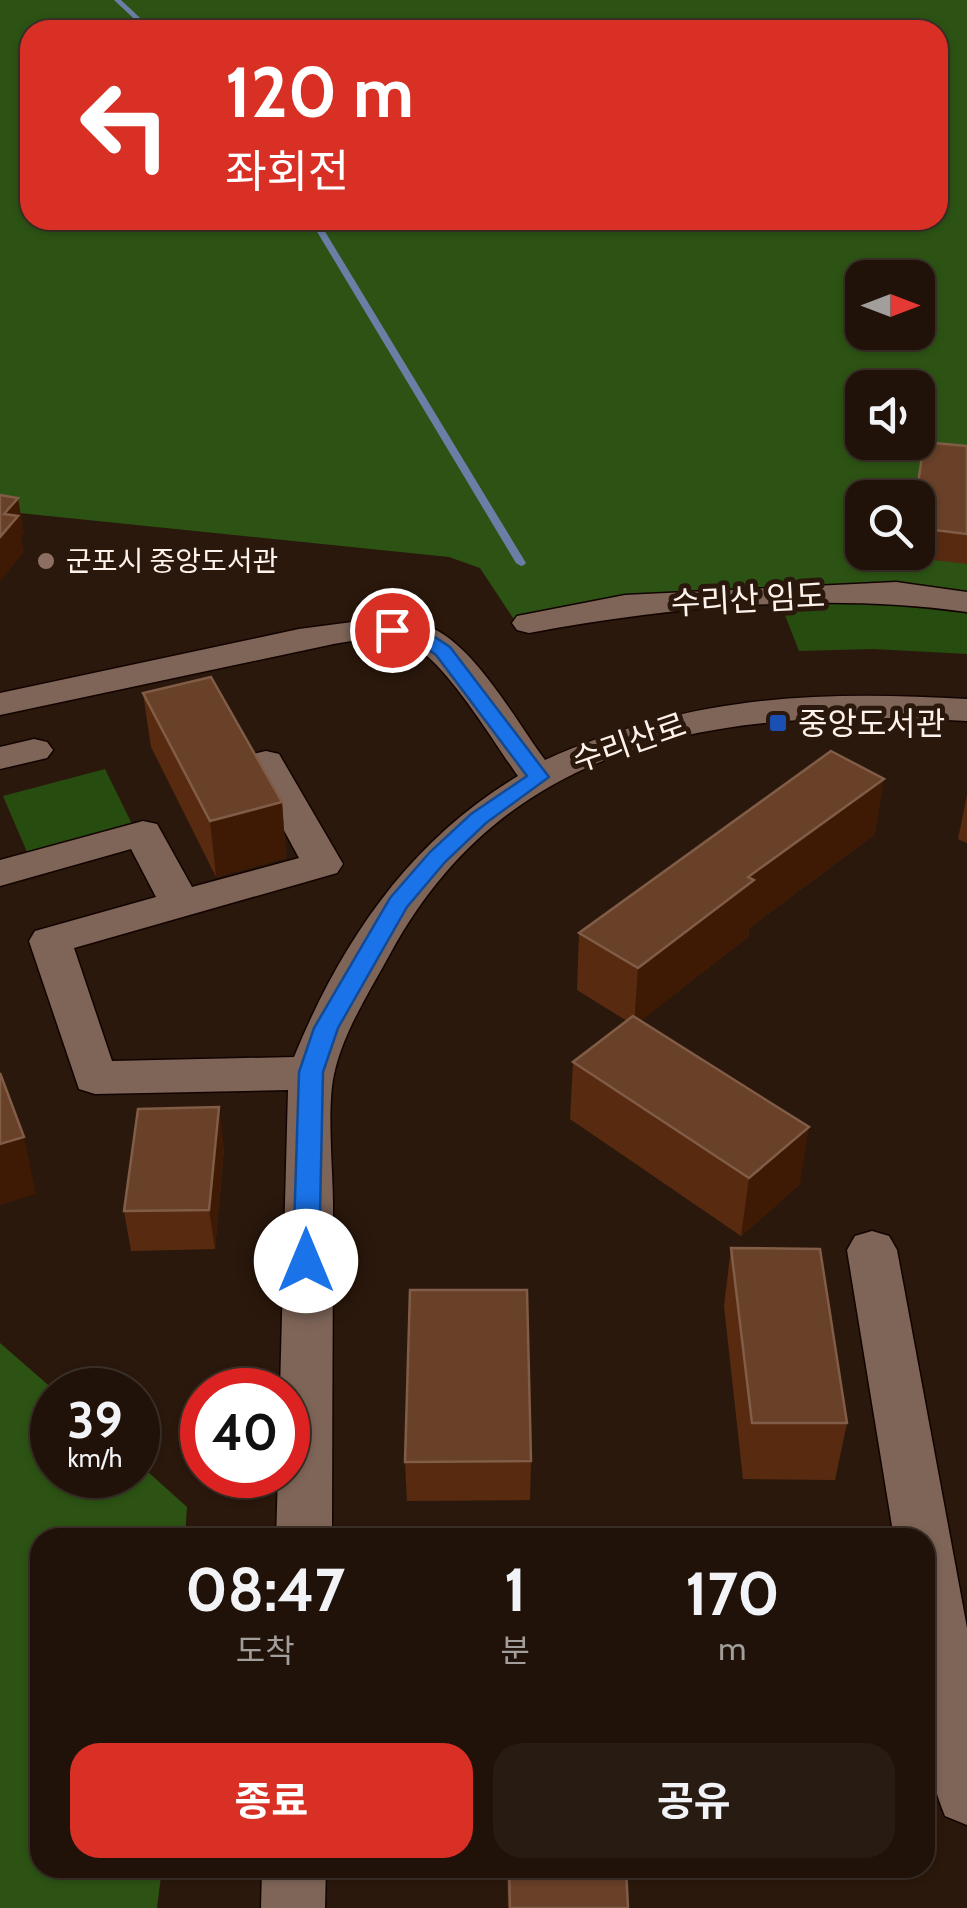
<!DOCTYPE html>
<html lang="ko">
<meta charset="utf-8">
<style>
:root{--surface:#201209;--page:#281b12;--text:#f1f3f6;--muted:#a29e9c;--line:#3d322a;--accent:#d93025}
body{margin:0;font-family:Cabin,"Noto Sans KR",sans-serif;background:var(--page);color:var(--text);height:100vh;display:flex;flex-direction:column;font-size:38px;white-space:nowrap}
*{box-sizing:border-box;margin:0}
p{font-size:32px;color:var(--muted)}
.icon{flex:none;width:55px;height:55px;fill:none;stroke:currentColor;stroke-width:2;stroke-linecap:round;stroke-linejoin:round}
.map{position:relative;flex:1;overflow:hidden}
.panel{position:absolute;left:30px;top:1528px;width:905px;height:350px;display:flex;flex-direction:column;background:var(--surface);border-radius:30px;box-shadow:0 2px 8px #0004,0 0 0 2px var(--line)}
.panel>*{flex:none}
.banner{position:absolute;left:20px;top:20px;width:928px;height:210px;border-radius:30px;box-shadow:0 2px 8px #0004,0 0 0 2px var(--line);background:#d93025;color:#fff;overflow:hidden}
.needle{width:65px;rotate:90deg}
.controls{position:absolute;left:845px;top:260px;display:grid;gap:20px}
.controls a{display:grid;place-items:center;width:90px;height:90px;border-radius:20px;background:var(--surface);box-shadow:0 2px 8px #0004,0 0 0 2px var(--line);font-size:50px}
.speed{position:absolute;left:30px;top:1368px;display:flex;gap:20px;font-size:50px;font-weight:700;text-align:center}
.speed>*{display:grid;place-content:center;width:130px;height:130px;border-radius:50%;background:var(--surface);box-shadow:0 2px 8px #0004,0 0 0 2px var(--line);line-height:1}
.speed small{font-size:25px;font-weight:400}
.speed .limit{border:15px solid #d22;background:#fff;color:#111}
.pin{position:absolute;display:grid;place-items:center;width:85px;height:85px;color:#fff;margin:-42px;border:5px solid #fff;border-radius:50%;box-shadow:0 2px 10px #0007}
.me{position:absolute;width:110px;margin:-55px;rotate:0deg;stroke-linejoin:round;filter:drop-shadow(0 0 8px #0008)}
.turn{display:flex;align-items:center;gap:35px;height:210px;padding:0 40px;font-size:45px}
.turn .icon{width:130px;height:130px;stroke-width:2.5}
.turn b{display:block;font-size:70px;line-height:85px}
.eta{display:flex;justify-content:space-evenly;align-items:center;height:170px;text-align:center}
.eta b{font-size:60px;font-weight:700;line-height:70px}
.cta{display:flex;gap:20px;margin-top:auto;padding:20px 40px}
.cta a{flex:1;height:115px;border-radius:30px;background:var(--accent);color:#fff;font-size:40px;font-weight:700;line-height:115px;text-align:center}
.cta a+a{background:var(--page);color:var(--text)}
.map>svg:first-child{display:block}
.green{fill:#274c0f}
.forest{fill:#2c5314;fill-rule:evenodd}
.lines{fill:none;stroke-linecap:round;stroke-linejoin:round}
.stream{fill:#6a7fa5;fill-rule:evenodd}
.minor-casing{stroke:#130300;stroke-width:3}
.minor{fill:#7e6558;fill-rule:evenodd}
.wall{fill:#582b11}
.shaded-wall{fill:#3e1a05}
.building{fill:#694028;stroke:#815c47;stroke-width:2.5}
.route{fill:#1a73e8;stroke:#114b97;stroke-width:2.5}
.education-dot{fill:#8d6e63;stroke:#2b180c;stroke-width:4}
.transit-dot{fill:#1a4fb4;stroke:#2b180c;stroke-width:4}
.labels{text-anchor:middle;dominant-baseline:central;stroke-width:10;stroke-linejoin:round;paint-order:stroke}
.far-poi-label{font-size:28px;fill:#fef2ec;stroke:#2b180c;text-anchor:start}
.street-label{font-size:32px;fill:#fef2ec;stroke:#2b180c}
.poi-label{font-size:32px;fill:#fef2ec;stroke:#2b180c;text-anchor:start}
</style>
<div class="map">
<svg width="967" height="1908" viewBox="0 0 967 1908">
<rect width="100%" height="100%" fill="#2b180c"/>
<g class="green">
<path d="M 887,603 L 967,606 L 967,654 L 873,649 L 799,651 L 781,605 Z"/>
<path d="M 105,769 L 132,824 L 27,852 L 3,796 Z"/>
</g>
<g class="forest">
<path d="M 0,0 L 967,0 L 967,602 L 765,597 L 519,627 L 480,568 L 449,557 L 0,511 ZM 30,30 L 938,30 L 938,220 L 30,220 ZM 862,278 L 918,278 L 918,332 L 862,332 ZM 862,388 L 918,388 L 918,442 L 862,442 ZM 862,498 L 918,498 L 918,552 L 862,552 Z"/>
<path d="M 0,1343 L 54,1390 L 52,1475 L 138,1475 L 138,1463 L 187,1507 L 185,1537 L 40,1538 L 40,1868 L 162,1868 L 157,1908 L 0,1908 Z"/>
</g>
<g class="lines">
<g class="stream">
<path d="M 114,0 L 121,0 L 153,30 L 146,30 Z"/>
<path d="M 310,220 L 318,220 L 526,563 L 524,565 L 521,566 L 516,563 Z"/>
</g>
<defs>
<g id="minor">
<path d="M 896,582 L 967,592 L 967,612 C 826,592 669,607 529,633 L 517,630 L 512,623 L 517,616 L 625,595 Z"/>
<path d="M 375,619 C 396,619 419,621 438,631 C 479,654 517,722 545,760 C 686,696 814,690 967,699 L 967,721 C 737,708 512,729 390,954 C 370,991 345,1029 335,1070 C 326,1104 333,1168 333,1205 C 333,1316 332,1427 332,1538 L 276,1538 L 278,1475 L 288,1475 L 288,1390 L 280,1390 L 288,1090 L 95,1094 L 79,1089 L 29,941 L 35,931 L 156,897 L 131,849 L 0,886 L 0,860 L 143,821 L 157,824 L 192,887 L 299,858 L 247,762 L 253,754 L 266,751 L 279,754 L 343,864 L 337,873 L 74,948 L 112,1061 L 294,1057 C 341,942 409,841 518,776 C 494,743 443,656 407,643 C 384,634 352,641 329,645 L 0,715 L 0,693 L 299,629 Z"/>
<path d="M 34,739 L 47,742 L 53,750 L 47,758 L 0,769 L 0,747 Z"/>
<path d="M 872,1231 L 889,1236 L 897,1250 L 967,1628 L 967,1825 L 945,1816 C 911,1736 925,1624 925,1538 L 894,1538 L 847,1250 L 855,1236 Z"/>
<path d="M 262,1868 L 326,1868 L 325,1908 L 261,1908 Z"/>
</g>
</defs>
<use href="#minor" class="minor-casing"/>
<use href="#minor" class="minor"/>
</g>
<g class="wall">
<path d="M 967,446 L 967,564 L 908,557 L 908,552 L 918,552 L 918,498 Z"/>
<path d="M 143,693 L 282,802 L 286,858 L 216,877 L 151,747 Z"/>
<path d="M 967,795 L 967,843 L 958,839 Z"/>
<path d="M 875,834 L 749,928 L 748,937 L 641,1020 L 800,1184 L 741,1236 L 570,1119 L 573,1062 L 627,1021 L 577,990 L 579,933 Z"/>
<path d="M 224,1147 L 215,1249 L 131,1251 L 124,1211 Z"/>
<path d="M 731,1248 L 847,1423 L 835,1480 L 743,1479 L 724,1306 Z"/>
<path d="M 531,1461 L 530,1500 L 407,1501 L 405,1462 Z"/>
<path d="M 507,1868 L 626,1868 L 628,1908 L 508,1908 Z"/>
</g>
<g class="shaded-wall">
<path d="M 18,498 L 24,533 L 21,536 L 24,552 L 0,581 L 0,537 L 4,514 Z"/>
<path d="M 884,779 L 875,834 L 749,928 L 748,937 L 634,1026 L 638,968 L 748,877 Z"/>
<path d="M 282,802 L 286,858 L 216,877 L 210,821 Z"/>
<path d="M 219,1107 L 224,1147 L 215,1249 L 209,1210 Z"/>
<path d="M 809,1127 L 800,1184 L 741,1236 L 749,1178 Z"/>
<path d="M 24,1137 L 36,1194 L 0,1205 L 0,1144 Z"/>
</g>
<g class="building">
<path d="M 924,442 L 967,446 L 967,534 L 918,528 L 918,498 L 916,498 Z"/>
<path d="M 0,495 L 18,498 L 4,514 L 18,516 L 0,537 Z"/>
<path d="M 211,677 L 282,802 L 210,821 L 143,693 Z"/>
<path d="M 831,751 L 884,779 L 748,877 L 754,880 L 638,968 L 579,933 Z"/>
<path d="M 633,1016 L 809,1127 L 749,1178 L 573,1062 Z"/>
<path d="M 0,1073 L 24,1137 L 0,1144 Z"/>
<path d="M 219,1107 L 209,1210 L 124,1211 L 138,1109 Z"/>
<path d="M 731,1248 L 820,1249 L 847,1423 L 752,1423 Z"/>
<path d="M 410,1290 L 527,1290 L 531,1461 L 405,1462 Z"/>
<path d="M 509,1868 L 626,1868 L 628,1908 L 510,1908 Z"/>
</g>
<path class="route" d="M 392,624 L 427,632 L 450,647 L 549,777 L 486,823 L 445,862 L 407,907 L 338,1028 L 323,1072 L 319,1261 L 315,1269 L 306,1272 L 297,1269 L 293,1261 L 299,1072 L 314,1028 L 390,898 L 430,852 L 471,814 L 527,776 L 436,655 L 414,640 L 385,633 L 385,626 Z"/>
<circle class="education-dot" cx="46" cy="561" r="10"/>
<rect class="transit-dot" x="768" y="713" width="20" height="20" rx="5"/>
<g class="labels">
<g class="far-poi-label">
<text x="66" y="561">군포시 중앙도서관</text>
</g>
<g class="street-label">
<text transform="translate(748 599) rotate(-3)">수리산 임도</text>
<text transform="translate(629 742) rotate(-19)">수리산로</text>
</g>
<g class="poi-label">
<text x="798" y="723">중앙도서관</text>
</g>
</g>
</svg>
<div class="controls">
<a><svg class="needle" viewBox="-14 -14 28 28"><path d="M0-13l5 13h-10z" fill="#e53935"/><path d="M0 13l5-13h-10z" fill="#a29e9c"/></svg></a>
<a><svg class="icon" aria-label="sound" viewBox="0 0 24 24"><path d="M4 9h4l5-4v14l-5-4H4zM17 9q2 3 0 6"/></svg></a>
<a><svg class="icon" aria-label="search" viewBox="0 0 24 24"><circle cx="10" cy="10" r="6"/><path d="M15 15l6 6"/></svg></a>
</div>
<div class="speed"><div>39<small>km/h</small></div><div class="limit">40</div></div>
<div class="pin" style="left:392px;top:630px;background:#d93025"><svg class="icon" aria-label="arrive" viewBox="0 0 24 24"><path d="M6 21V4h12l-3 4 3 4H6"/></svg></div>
<svg class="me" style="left:306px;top:1261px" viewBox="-20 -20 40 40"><circle r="19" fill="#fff"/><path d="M0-13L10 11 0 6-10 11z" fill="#1a73e8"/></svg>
<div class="banner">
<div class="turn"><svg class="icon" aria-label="left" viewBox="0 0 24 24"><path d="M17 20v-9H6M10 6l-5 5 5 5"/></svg><div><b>120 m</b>좌회전</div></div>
</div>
<section class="panel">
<div class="eta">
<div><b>08:47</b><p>도착</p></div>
<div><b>1</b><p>분</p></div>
<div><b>170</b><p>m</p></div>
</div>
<div class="cta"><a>종료</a><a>공유</a></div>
</section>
</div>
